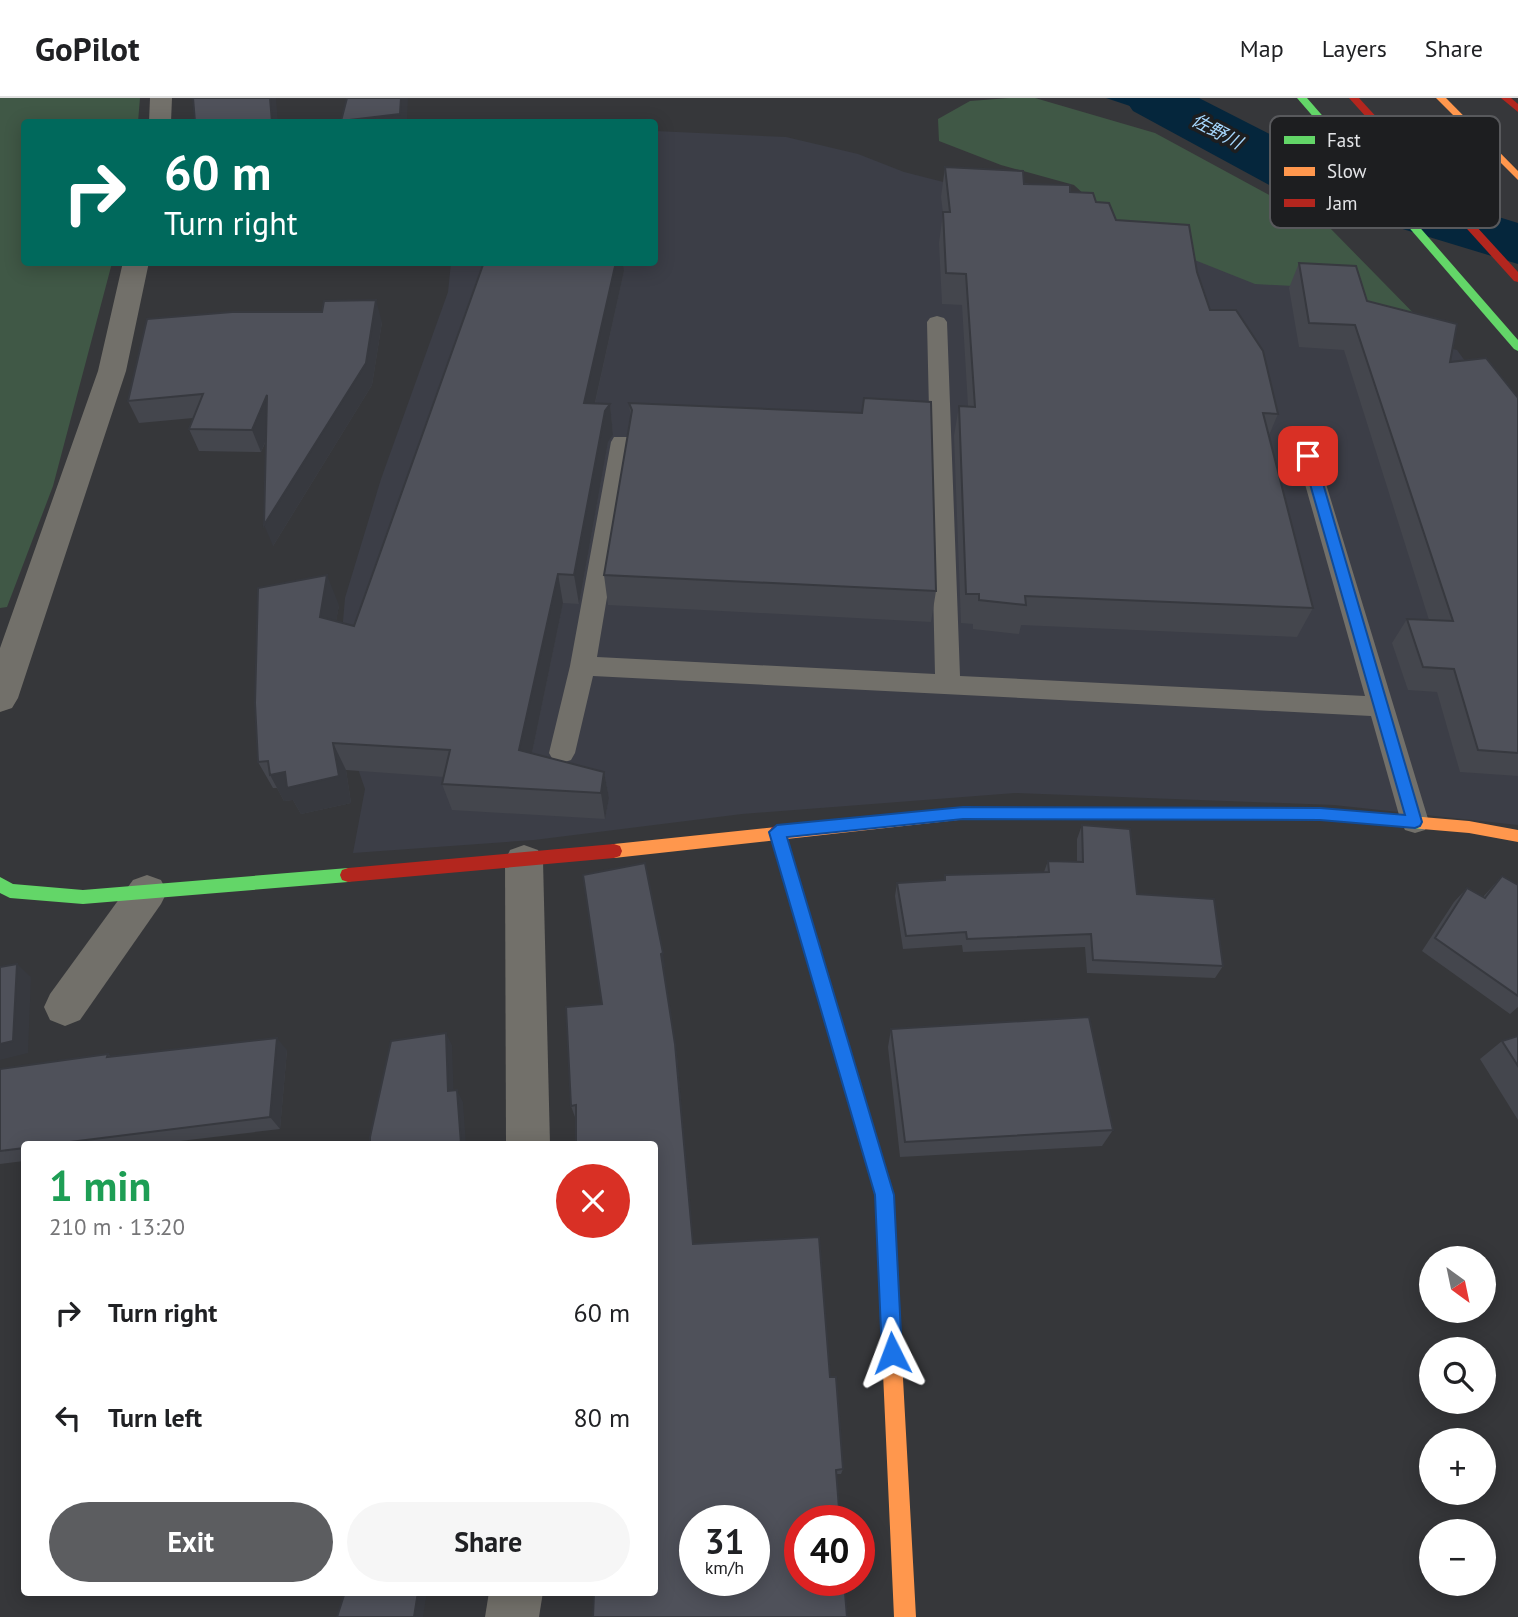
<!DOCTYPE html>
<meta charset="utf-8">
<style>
:root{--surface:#fff;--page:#f6f6f6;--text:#202124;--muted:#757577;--line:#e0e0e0;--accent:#5c5d60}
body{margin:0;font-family:"PT Sans","Noto Sans JP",sans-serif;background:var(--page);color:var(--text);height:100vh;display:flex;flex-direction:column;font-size:26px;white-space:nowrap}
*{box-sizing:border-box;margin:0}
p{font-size:23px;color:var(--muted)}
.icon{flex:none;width:38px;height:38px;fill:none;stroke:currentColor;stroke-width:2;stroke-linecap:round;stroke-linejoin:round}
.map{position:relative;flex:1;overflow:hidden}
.panel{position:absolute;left:21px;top:1043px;width:637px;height:455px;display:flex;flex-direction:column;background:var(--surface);border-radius:7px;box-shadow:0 4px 18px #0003}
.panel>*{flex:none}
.hud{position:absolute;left:21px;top:21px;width:637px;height:147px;border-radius:7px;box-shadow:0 4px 18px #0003;background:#00695c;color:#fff;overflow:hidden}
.needle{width:46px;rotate:147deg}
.buttons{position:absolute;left:1419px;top:1148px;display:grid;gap:14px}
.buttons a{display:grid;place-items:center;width:77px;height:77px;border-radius:50%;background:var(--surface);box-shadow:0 4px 18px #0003;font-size:35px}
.speed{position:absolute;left:679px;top:1407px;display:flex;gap:14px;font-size:35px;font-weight:700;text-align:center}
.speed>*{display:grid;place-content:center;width:91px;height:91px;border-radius:50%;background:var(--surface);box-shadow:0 4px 18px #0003;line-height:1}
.speed small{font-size:18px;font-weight:400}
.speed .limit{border:10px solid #d22;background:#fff;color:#111}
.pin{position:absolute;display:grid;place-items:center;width:60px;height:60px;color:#fff;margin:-30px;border-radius:14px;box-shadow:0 4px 10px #0006}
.me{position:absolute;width:77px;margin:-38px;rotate:357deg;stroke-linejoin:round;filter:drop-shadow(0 0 5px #0008)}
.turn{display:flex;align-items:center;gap:24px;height:147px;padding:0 28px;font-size:32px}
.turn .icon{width:91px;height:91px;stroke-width:2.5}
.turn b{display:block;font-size:49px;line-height:60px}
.round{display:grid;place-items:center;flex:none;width:74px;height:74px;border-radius:37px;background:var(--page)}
.overview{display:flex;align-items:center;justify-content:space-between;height:119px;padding:0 28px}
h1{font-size:42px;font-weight:600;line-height:52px;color:#1e9e55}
.action{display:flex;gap:14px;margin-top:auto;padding:14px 28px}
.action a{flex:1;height:80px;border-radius:42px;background:var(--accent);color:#fff;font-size:28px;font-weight:600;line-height:80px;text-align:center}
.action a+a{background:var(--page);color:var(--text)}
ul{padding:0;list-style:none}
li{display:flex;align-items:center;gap:21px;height:105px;padding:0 28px}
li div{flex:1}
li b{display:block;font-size:26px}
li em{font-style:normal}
header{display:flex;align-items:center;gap:42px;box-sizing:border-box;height:98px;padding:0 35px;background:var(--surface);border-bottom:2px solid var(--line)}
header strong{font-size:33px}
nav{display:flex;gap:38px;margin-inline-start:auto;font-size:24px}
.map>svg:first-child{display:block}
.built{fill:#3c3e47}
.green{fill:#405846}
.water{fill:#05263c}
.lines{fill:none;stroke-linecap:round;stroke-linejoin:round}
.river{fill:#05263c;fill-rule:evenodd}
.lane{fill:#72706a;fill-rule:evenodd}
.street{fill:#72706a;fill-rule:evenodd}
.fast{fill:#63d668;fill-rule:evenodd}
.slow{fill:#ff974d;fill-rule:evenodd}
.jam{fill:#b3261e;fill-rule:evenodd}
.wall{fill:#44464d}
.shaded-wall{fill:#37393f}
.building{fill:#4f515a;stroke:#37393f;stroke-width:2;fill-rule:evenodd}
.route{fill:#1a73e8;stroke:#114b97;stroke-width:2}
.labels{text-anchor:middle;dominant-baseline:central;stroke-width:7;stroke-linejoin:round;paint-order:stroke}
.far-water-label{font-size:18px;font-style:italic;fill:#a7d8fe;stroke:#1d1e20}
.key{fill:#1d1e20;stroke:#58595c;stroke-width:2}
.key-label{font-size:19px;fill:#e3e4e7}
</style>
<header>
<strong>GoPilot</strong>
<nav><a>Map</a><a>Layers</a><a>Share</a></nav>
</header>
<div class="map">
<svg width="1518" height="1519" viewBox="0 0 1518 1519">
<rect width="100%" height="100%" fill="#36373a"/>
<path class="built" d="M 655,33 L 786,39 L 858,56 L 904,74 L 1266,166 L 1359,226 L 1457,252 L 1518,335 L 1518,727 L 1334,707 L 1015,695 L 742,716 L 534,742 L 353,755 L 365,691 L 347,639 L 337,593 L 345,500 L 381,381 L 448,194 L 451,165 L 654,164 Z"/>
<g class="green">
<path d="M 0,0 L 140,0 L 138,24 L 24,24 L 24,164 L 112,165 L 53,388 L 7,509 L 0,510 Z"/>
<path d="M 1009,0 L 1035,0 L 1155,35 L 1330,130 L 1430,232 L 1362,226 L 1349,191 L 1255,186 L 1177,155 L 1128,150 L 1099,110 L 1074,87 L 1001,67 L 939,43 L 938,21 L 970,3 Z"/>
</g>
<path class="water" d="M 1106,0 L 1195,0 L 1299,67 L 1281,79 L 1151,15 Z"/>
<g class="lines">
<path class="river" d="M 1124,0 L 1199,0 L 1330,67 L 1518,125 L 1518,166 L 1284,95 L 1133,13 Z"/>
<path class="lane" d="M 937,218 L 944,220 L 947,224 L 960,578 L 1365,598 L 1297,358 L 1300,353 L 1308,351 L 1316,353 L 1429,724 L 1425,732 L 1415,735 L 1405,732 L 1401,724 L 1371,618 L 593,578 L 575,655 L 571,662 L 562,665 L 553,662 L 549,655 L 570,568 L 611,344 L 614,339 L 630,339 L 633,344 L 597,559 L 935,576 L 927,224 L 930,220 Z"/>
<g class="street">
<path d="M 150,0 L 172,0 L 171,24 L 149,24 Z"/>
<path d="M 123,164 L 149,164 L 126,273 L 18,600 L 12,610 L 0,614 L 0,550 L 98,273 Z"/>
<path d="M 524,747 L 538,752 L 543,763 L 550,1046 L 506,1046 L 505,763 L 510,752 Z"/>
<path d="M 147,777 L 161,782 L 167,794 L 161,806 L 80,922 L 65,928 L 50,922 L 44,909 L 50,896 L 133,782 Z"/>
<path d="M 489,1494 L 543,1494 L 539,1519 L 485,1519 Z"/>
</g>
<g class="fast">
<path d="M 1297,0 L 1307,0 L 1518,242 L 1518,253 L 1514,251 Z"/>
<path d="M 958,710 L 1320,710 L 1422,719 L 1427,720 L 1430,725 L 1427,730 L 1422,731 L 1320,722 L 958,722 L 953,720 L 950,716 L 953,712 Z"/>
<path d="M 348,770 L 354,772 L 356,777 L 354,782 L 348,784 L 83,806 L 10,800 L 0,795 L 0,779 L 13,786 L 83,792 Z"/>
</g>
<g class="slow">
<path d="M 1436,0 L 1446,0 L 1518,73 L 1518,82 Z"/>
<path d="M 958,710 L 963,712 L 966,716 L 963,720 L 958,722 L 614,760 L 608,758 L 606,753 L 608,748 L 614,746 Z"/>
<path d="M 1422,719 L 1469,723 L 1518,732 L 1518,744 L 1469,735 L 1422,731 L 1417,730 L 1414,725 L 1417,720 Z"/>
<path d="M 867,1031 L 873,1034 L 876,1040 L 893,1097 L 916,1519 L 894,1519 L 875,1097 L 858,1040 L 861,1034 Z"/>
</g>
<g class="jam">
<path d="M 1349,0 L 1359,0 L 1518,174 L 1518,184 L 1514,183 Z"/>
<path d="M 1501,0 L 1511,0 L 1518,6 L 1518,14 Z"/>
<path d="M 777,728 L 782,729 L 785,734 L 876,1040 L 873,1046 L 867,1049 L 861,1046 L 858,1040 L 769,734 L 772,729 Z"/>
<path d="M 614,746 L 620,748 L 622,753 L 620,758 L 614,760 L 348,784 L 342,782 L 340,777 L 342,772 L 348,770 Z"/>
</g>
</g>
<g class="wall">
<path d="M 945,69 L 1070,94 L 1096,104 L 1116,122 L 1197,174 L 1210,212 L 1278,316 L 1269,337 L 1313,510 L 1297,539 L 1021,527 L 1019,536 L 973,531 L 973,526 L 961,525 L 954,338 L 959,308 L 968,308 L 962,207 L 942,206 L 939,145 L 943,115 L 941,99 Z"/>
<path d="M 484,164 L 623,164 L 624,173 L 595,306 L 610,306 L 613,337 L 608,344 L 579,506 L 563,505 L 532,655 L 604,674 L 609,700 L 605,721 L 452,712 L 442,686 L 444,679 L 346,672 L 351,705 L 301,716 L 293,702 L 284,703 L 277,690 L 273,690 L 258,664 L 339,507 L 336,523 L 354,528 Z"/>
<path d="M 1299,165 L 1367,203 L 1450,264 L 1518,300 L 1518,678 L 1460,674 L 1437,594 L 1408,592 L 1392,545 L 1407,521 L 1429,522 L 1344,252 L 1299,249 L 1289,190 Z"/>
<path d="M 382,224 L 372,287 L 273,448 L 266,343 L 261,354 L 199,353 L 189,331 L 193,320 L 139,325 L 128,303 Z"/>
<path d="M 629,305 L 936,493 L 931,524 L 608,507 L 604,477 L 631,323 Z"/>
<path d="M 1082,727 L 1137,796 L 1223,868 L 1215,880 L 1087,875 L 1085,849 L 963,854 L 962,847 L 903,851 L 895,798 L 897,785 L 944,782 L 945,777 L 1044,774 L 1048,763 L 1077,764 L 1077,741 Z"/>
<path d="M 583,777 L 665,869 L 663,869 L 677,959 L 693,1146 L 830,1279 L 843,1371 L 841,1376 L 836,1376 L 593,1519 L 654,1046 L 575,1019 L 571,1008 L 602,906 Z"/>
<path d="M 1502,778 L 1518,787 L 1518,909 L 1510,916 L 1422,853 L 1454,804 L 1467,790 L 1483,799 Z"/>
<path d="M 891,931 L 1113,1032 L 1102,1048 L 900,1059 L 888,949 Z"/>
<path d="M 1518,938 L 1518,1022 L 1480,961 L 1502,943 Z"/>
<path d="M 287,952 L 280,1031 L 155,1046 L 24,1046 L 24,1063 L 0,1066 L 0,971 L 108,956 L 111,959 Z"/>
</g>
<g class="shaded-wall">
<path d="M 270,0 L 276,0 L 278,24 L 272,24 Z"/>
<path d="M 401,0 L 408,0 L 407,24 L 341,24 L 341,23 Z"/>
<path d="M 616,164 L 623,164 L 624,173 L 588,336 L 584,305 Z"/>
<path d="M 376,202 L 382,224 L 372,287 L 273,448 L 264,427 Z"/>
<path d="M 267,297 L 275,319 L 261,354 L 252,332 Z"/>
<path d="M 610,306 L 613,337 L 608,344 L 579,506 L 574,477 L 605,313 Z"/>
<path d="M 558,476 L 563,505 L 527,679 L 519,652 Z"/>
<path d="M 327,477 L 339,507 L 332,548 L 320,519 Z"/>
<path d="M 333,645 L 346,672 L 351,705 L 301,716 L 293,702 L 284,703 L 270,677 Z"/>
<path d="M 604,674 L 609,700 L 605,721 L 601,695 Z"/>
<path d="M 663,855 L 665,869 L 663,869 L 661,856 Z"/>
<path d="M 17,866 L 31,879 L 28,955 L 0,962 L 0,946 Z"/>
<path d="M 446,935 L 452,947 L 454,1005 L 448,993 Z"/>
<path d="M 277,940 L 287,952 L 280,1031 L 270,1019 Z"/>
<path d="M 675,946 L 677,959 L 694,1155 L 693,1146 Z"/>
<path d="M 457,992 L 463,1004 L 466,1046 L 461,1046 Z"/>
<path d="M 418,1494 L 427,1494 L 423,1519 L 414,1519 Z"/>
</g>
<g class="building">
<path d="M 193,0 L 270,0 L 272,24 L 195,24 Z"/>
<path d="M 347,0 L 401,0 L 400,16 L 341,23 Z"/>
<path d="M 945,69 L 1023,73 L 1024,86 L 1070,87 L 1070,94 L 1093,95 L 1096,104 L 1109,105 L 1116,122 L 1189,127 L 1197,174 L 1210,212 L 1236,212 L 1263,253 L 1278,316 L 1263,315 L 1313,510 L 1025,498 L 1026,507 L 979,502 L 979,496 L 966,496 L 959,308 L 975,309 L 966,176 L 946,175 L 943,114 L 950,114 Z"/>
<path d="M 484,164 L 616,164 L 584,305 L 610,306 L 605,313 L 574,477 L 558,476 L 519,652 L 604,674 L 601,695 L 442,686 L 450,652 L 333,645 L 339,678 L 287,690 L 285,674 L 270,677 L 268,663 L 258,664 L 255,605 L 258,490 L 327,477 L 320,519 L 354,528 Z"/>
<path d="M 1299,165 L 1356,168 L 1367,203 L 1457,226 L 1450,264 L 1486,260 L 1518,300 L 1518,655 L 1478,652 L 1454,571 L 1423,569 L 1407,521 L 1453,523 L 1355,227 L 1309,225 Z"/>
<path d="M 376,202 L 366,265 L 264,427 L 267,297 L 252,332 L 189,331 L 203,296 L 128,303 L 147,221 L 232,214 L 322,214 L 324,203 Z"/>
<path d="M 864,300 L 931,304 L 936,493 L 604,477 L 632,312 L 629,305 L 862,315 Z"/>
<path d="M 1082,727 L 1130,731 L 1137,796 L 1214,801 L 1223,868 L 1093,862 L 1091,836 L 967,841 L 966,834 L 906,838 L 897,785 L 945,782 L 945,777 L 1049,774 L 1048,763 L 1083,764 Z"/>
<path d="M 645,765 L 663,855 L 661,856 L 675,946 L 693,1146 L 819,1139 L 830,1279 L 836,1279 L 843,1371 L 836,1372 L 840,1423 L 800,1423 L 800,1482 L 844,1482 L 847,1519 L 593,1519 L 594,1494 L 654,1494 L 654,1046 L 576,1046 L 576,1007 L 571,1008 L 566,909 L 602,906 L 583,777 ZM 695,1423 L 754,1423 L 754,1482 L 695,1482 Z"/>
<path d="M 1502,778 L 1518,787 L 1518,898 L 1435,840 L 1467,790 L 1485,800 Z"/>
<path d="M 17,866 L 13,943 L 0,946 L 0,869 Z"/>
<path d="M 1089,919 L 1113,1032 L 905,1044 L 891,931 Z"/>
<path d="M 446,935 L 448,993 L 457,992 L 461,1046 L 370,1046 L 370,1039 L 391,943 Z"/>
<path d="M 1518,938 L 1518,968 L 1502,943 Z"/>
<path d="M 277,940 L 270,1019 L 54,1046 L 24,1046 L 24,1050 L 0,1053 L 0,971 L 108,956 L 107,959 Z"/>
<path d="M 345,1494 L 418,1494 L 414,1519 L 337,1519 Z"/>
</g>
<path class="route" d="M 1308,354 L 1315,358 L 1422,724 L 1420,728 L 1415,730 L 1320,722 L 963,721 L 787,739 L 894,1097 L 902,1255 L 899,1262 L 892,1265 L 885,1262 L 882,1255 L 875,1097 L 769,734 L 777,727 L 963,709 L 1320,710 L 1405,717 L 1302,358 Z"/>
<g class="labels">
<g class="far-water-label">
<text transform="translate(1217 33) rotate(28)">佐野川</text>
</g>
</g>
<rect x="1270" y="18" width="230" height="112" rx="10" class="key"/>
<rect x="1284" y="38" width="31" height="8" fill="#63d668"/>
<rect x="1284" y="69" width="31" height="9" fill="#ff974d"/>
<rect x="1284" y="101" width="31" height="8" fill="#b3261e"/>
<g class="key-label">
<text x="1327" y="49">Fast</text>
<text x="1327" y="80">Slow</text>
<text x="1327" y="112">Jam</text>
</g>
</svg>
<div class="buttons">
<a><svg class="needle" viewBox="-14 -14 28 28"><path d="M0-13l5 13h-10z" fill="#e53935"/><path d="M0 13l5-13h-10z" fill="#757577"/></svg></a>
<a><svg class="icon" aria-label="search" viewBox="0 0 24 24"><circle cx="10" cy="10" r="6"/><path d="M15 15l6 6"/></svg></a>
<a>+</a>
<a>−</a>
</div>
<div class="speed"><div>31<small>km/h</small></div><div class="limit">40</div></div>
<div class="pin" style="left:1308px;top:358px;background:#d93025"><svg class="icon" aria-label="arrive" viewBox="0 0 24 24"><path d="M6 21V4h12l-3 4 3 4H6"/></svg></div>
<svg class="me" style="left:892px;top:1255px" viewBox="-20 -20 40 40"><path d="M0-17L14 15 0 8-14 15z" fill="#1a73e8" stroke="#fff" stroke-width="4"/></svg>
<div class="hud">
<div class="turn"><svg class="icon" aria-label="right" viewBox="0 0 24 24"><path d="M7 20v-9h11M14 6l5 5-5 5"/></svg><div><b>60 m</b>Turn right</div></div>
</div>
<section class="panel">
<div class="overview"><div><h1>1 min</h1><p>210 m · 13:20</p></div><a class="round" style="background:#d93025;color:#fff"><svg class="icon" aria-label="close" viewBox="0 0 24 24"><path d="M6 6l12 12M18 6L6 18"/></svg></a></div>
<ul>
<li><svg class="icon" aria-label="right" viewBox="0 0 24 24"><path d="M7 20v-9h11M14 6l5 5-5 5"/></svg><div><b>Turn right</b></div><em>60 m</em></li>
<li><svg class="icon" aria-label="left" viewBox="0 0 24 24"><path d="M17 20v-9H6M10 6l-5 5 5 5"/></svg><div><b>Turn left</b></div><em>80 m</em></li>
</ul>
<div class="action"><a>Exit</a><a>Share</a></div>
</section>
</div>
